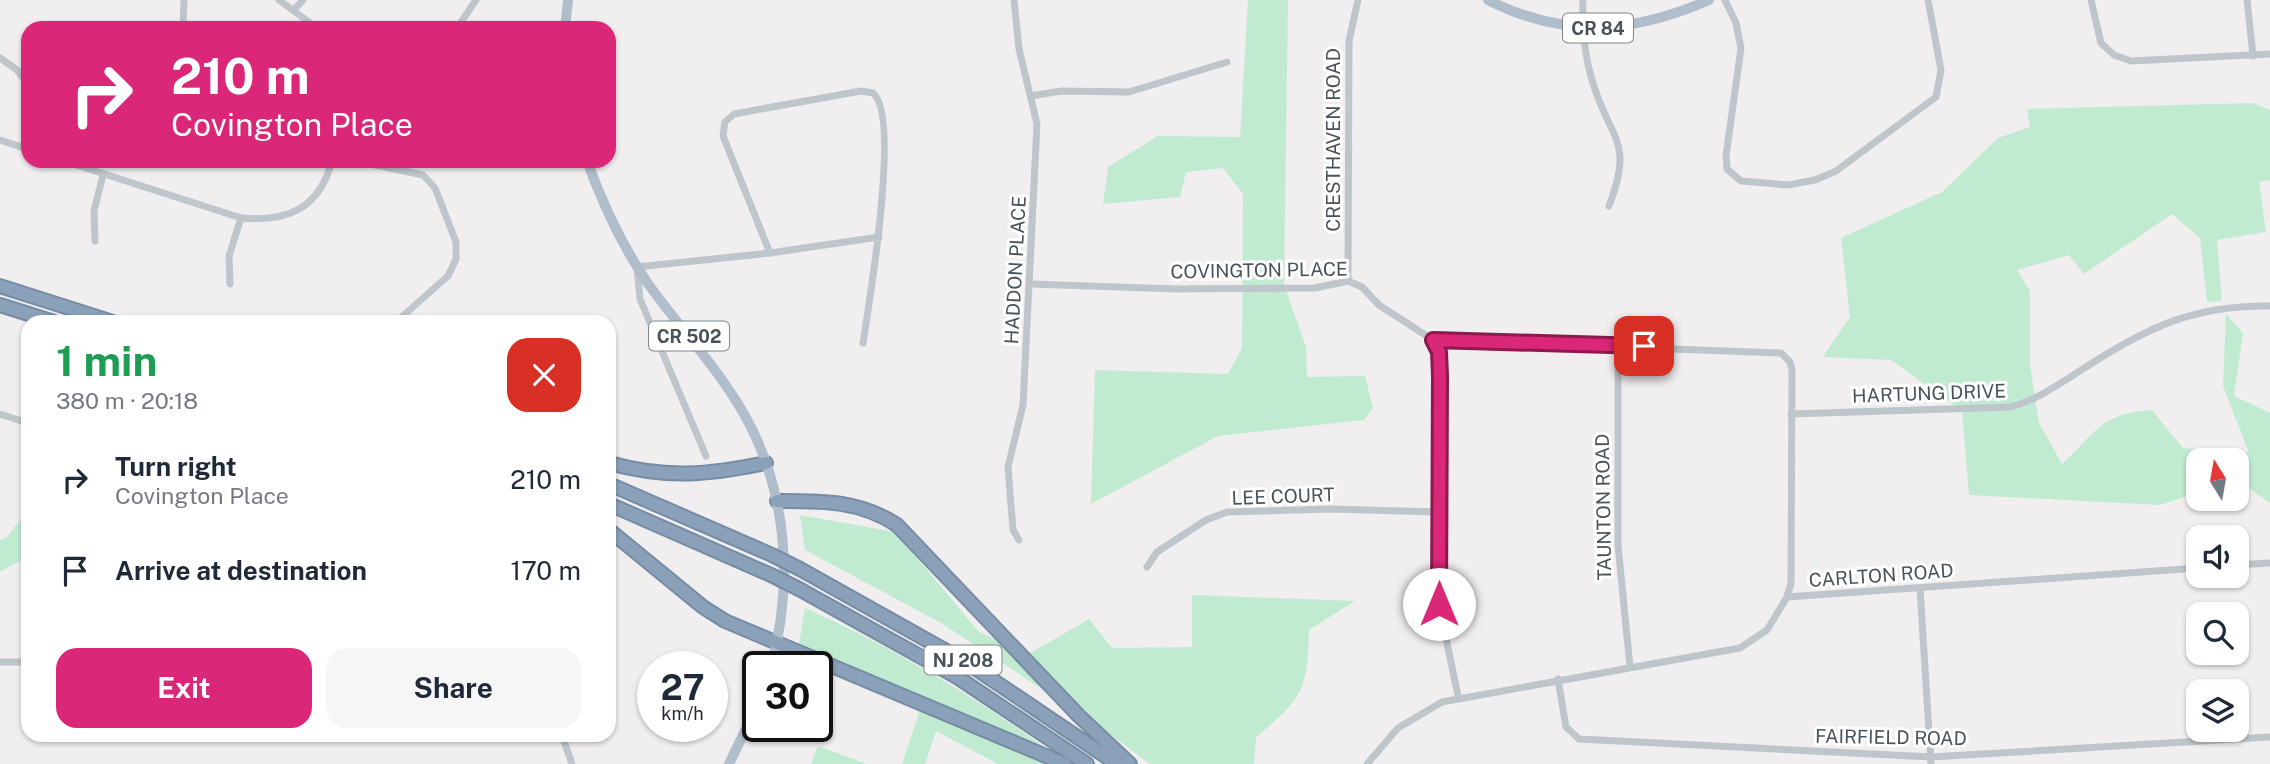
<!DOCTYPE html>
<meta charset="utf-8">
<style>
:root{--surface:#fff;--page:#f6f6f7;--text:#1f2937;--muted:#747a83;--accent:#db2777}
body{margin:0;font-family:"Public Sans",sans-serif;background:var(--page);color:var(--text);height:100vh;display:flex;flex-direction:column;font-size:26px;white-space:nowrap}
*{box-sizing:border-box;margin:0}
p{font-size:23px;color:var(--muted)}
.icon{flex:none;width:38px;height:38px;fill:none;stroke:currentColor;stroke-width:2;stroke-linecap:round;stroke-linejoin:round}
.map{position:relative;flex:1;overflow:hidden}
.sheet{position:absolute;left:21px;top:315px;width:595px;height:427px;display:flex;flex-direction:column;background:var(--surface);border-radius:21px;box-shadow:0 2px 5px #0004}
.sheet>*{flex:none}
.top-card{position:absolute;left:21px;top:21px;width:595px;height:147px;border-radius:21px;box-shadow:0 2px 5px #0004;background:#db2777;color:#fff;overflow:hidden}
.needle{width:46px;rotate:349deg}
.fabs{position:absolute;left:2186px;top:448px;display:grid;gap:14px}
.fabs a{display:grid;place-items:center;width:63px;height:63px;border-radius:14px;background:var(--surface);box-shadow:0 2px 5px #0004;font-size:35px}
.speed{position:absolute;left:637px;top:651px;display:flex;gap:14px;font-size:35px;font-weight:700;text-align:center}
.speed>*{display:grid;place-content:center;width:91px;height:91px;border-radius:50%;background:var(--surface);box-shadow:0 2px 5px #0004;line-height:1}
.speed small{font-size:18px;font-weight:400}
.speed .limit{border:4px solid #111;border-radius:10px;background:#fff;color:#111}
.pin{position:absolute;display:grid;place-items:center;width:60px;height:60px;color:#fff;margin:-30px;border-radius:14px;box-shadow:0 4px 10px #0006}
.me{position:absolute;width:77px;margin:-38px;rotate:0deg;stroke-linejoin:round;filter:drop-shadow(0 0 5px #0008)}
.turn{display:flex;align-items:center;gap:24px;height:147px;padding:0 35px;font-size:32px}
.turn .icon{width:91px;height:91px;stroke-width:2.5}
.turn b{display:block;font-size:49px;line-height:60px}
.round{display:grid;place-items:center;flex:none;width:74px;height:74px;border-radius:21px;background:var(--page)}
.overview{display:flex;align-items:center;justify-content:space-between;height:119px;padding:0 35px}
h1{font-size:42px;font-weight:700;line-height:52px;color:#1e9e55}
.primary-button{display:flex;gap:14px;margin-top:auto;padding:14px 35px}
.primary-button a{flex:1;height:80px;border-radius:21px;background:var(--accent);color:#fff;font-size:28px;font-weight:700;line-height:80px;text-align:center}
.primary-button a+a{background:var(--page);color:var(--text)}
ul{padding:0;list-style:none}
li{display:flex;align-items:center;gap:21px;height:91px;padding:0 35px}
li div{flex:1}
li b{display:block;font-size:26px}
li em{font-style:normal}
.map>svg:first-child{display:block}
.green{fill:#c1ebd1}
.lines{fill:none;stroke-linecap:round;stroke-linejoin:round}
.highway-casing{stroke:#768ca5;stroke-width:16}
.street{stroke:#bec6cc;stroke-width:7}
.primary{stroke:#b0becb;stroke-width:10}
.highway{stroke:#8aa1b9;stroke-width:12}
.highway-bridge-casing{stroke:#768ca5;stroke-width:16;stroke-linecap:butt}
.highway-bridge{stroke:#8aa1b9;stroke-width:12}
.route-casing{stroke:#8e194d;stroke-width:18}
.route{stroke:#db2777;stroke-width:12}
.labels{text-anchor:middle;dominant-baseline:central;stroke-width:6;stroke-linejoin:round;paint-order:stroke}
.shield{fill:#fff;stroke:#7f868c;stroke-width:2}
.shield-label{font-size:18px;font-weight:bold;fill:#48525a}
.street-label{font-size:19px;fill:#48525a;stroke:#fff}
</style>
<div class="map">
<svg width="2270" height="764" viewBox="0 0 2270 764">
<rect width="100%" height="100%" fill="#f1eeef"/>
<g class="green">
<path d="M 1248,0 L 1288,0 L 1284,285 L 1306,347 L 1307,377 L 1365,376 L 1373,408 L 1364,420 L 1218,436 L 1091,504 L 1095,370 L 1228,374 L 1242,348 L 1243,194 L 1223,168 L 1186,172 L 1180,197 L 1103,204 L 1108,167 L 1158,136 L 1240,137 Z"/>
<path d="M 2253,103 L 2270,110 L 2270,180 L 2259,182 L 2266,232 L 2217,240 L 2222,301 L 2207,302 L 2200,238 L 2172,214 L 2084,274 L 2069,255 L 2017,270 L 2030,291 L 2030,365 L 2039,423 L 2062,464 C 2095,434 2100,413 2152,410 L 2183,448 L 2249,453 L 2223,386 L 2226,314 L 2243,333 L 2234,396 L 2270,413 L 2270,503 L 2237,480 L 2236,460 L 2198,460 L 2198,492 L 2160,505 L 1969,495 L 1962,411 L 1891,360 L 1823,357 L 1850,317 L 1841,238 L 1942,192 L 1998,138 L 2030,127 L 2027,109 Z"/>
<path d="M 28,510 L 28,556 L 0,572 L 0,540 L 6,538 Z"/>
<path d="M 800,515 L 895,532 L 979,632 L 1029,654 L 1089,619 L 1112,648 L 1192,647 L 1192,595 L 1355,601 L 1309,630 C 1308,690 1302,699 1256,737 L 1254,764 L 1150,764 L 1099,726 L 941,623 L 805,550 Z"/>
<path d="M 805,608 C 900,650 985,704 1069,764 L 998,764 L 936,731 L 925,764 L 902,764 L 923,701 L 799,644 Z"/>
<path d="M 818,746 L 867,764 L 811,764 Z"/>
</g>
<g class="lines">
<defs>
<g id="highway">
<path d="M 0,286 L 113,322"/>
<path d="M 0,305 L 54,322"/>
<path d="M 609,463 C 667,479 708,475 766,463"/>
<path d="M 609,484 L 772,555"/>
<path d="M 777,501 C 821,501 859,500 897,525 L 1079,716 L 1130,764"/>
<path d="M 609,504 L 771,575"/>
<path d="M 609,530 L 703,607 L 725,621 L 1065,764"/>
<path d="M 800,569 L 966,662 L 1117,764"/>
<path d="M 799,589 L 957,677 L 1087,764"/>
</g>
</defs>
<use href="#highway" class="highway-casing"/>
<g class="street">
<path d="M 279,0 L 317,28"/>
<path d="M 1014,0 L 1019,49 L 1037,124 L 1023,405 L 1008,467 L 1013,530 L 1019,540"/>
<path d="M 1583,0 C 1582,27 1584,54 1592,80 C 1609,140 1635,138 1609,206"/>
<path d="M 1725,0 L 1736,23 L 1741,48 L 1726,156 L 1727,169 L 1741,181 L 1788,185 L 1815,180 L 1836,171 L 1936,97 L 1941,70 L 1928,0"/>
<path d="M 2091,0 L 2101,43 L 2114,55 L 2131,61 L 2270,54"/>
<path d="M 2247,0 L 2253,56"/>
<path d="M 294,10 L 303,0"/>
<path d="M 183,28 L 184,0"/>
<path d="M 457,28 L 476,0"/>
<path d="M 0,58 L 16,69 L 28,84"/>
<path d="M 1031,96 L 1061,91 L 1129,92 L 1227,62"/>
<path d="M 0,140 L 28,149"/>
<path d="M 23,147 L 28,131"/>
<path d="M 64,161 L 241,218 C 288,222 319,209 332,161"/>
<path d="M 356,161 L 423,175 L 435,188 L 456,242 L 456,259 L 448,276 L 396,322"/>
<path d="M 95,241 L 94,211 L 103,175"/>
<path d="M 770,253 L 723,136 L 725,122 L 734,114 L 861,91 L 873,93 C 901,115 869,304 863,343"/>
<path d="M 1348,281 L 1349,41 L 1358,0"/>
<path d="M 230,284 L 229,256 L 241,218"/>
<path d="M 1031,284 L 1176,289 L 1315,288 L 1348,281 L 1362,287 L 1379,305 L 1433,340 L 1781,353 L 1790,362 L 1792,370 L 1791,583 L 1787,597"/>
<path d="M 1433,340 L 1439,352 L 1440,376 L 1439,604 L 1458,696"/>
<path d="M 1618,346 L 1618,545 L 1630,667"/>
<path d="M 0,414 L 28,423"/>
<path d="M 1791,414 L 2011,407 C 2039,399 2062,382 2086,367 C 2148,327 2194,305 2270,306"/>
<path d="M 706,456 L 640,299 L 637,267 L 770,253 L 879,237"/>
<path d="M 2236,565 L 2270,563"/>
<path d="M 1147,567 L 1157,552 L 1206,520 L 1227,512 L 1330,509 L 1439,512"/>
<path d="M 1920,588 L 1931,764"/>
<path d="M 0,662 L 28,662"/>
<path d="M 1558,679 L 1566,727 L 1579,739 L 1931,757 L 2270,737"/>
<path d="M 562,735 L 572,764"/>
<path d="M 1367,764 L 1398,728 L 1442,702 L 1740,648 L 1767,630 L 1787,597 L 2198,568"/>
</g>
<g class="primary">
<path d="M 1488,0 C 1563,38 1632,34 1709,0"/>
<path d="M 565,28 L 568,0"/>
<path d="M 587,161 C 603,205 622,246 649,285 C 680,328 717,367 744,414 C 787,490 794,582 771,667"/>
<path d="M 729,764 L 758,704"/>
</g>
<use href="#highway" class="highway"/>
<defs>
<g id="highway-bridge">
<path d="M 772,555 L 800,569"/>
<path d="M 771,575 L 799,589"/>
</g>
</defs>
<use href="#highway-bridge" class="highway-bridge-casing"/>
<use href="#highway-bridge" class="highway-bridge"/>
</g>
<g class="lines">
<defs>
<path id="route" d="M 1439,604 L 1440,376 L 1439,352 L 1433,340 L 1644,346"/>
</defs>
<use href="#route" class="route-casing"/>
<use href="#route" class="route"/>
</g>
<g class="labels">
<g class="shield">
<rect x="1563" y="13.5" width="70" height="29" rx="5"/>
<rect x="649" y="321.5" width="80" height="29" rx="5"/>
<rect x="924.5" y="645.5" width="77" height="29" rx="5"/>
</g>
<g class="shield-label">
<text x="1598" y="28">CR 84</text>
<text x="689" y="336">CR 502</text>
<text x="963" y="660">NJ 208</text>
</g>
<g class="street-label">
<text transform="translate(1333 140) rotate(-90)">CRESTHAVEN ROAD</text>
<text transform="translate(1015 270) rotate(-87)">HADDON PLACE</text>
<text transform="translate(1259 270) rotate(-1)">COVINGTON PLACE</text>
<text transform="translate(1929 393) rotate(-2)">HARTUNG DRIVE</text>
<text transform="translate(1283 496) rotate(-2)">LEE COURT</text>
<text transform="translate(1603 507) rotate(-91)">TAUNTON ROAD</text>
<text transform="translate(1881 575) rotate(-4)">CARLTON ROAD</text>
<text transform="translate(1891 737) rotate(1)">FAIRFIELD ROAD</text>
</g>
</g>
</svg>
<div class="fabs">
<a><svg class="needle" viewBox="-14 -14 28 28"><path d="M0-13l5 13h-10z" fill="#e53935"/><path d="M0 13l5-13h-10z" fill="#747a83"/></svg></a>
<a><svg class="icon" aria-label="sound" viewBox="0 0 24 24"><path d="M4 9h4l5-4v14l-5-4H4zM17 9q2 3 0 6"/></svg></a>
<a><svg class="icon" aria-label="search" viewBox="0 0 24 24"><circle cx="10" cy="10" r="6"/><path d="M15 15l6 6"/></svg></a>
<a><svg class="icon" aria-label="layers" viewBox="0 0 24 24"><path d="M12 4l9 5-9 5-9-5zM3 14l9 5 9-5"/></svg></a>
</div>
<div class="speed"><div>27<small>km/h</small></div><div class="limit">30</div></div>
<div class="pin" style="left:1644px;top:346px;background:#d93025"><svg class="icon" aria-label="arrive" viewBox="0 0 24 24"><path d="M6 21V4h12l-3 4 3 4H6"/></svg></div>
<svg class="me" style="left:1439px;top:604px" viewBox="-20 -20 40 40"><circle r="19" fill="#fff"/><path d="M0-13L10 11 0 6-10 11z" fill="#db2777"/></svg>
<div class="top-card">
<div class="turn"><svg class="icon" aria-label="right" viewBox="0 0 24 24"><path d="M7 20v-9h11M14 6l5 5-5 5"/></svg><div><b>210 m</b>Covington Place</div></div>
</div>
<section class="sheet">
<div class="overview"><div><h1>1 min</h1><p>380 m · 20:18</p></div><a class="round" style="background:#d93025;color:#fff"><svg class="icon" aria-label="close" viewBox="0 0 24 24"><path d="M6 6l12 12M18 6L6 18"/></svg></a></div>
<ul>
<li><svg class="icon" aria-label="right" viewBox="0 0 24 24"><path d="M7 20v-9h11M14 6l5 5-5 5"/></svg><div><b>Turn right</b><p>Covington Place</p></div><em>210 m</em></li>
<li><svg class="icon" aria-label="arrive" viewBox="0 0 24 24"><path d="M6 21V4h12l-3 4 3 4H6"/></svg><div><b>Arrive at destination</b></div><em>170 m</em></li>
</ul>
<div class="primary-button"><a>Exit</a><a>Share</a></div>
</section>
</div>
